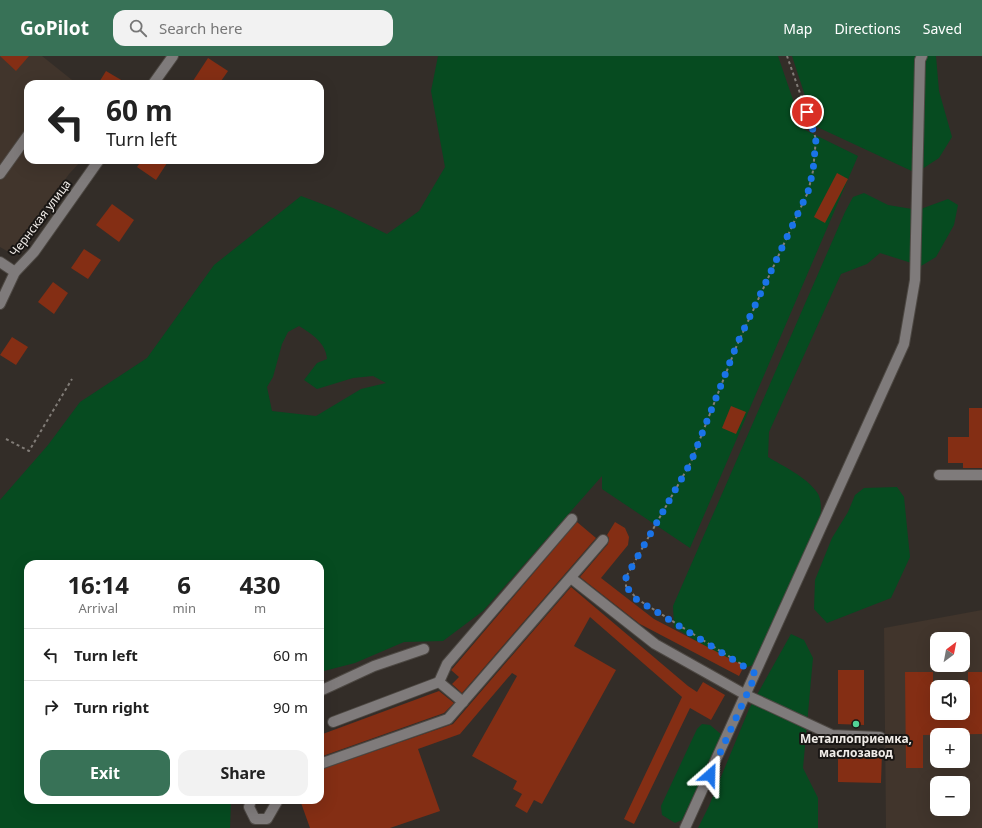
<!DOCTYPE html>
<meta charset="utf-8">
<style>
:root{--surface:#fff;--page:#f2f2f2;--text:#222;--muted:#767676;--line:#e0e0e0;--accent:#387257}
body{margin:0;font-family:"Noto Sans",sans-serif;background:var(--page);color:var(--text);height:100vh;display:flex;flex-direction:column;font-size:15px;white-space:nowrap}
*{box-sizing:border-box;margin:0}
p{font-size:13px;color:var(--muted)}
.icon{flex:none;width:22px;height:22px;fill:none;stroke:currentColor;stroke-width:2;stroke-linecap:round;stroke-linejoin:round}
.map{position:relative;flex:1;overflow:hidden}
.drawer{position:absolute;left:24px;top:504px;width:300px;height:244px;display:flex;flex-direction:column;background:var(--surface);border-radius:12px;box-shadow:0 4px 16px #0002}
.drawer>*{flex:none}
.hud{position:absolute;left:24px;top:24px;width:300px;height:84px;border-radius:12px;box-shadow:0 4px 16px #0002;background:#fff;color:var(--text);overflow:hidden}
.needle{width:26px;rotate:32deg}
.controls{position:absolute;left:930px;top:576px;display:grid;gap:8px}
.controls a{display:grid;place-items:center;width:40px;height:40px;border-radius:8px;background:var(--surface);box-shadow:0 4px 16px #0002;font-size:20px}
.pin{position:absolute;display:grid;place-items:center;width:34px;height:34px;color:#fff;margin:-17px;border:2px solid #fff;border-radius:50%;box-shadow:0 1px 4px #0007}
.me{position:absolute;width:44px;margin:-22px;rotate:25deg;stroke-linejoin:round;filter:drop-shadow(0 0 3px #0008)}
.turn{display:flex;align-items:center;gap:14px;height:84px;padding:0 16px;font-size:18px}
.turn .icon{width:52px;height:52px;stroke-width:2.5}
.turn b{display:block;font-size:28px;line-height:34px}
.eta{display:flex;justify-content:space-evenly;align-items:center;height:68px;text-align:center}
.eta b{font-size:24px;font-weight:700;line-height:28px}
.action{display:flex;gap:8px;margin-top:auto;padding:8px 16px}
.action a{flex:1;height:46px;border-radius:12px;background:var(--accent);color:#fff;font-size:16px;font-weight:700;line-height:46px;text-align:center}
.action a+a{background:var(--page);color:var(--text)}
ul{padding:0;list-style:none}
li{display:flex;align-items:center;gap:12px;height:52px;padding:0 16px;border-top:1px solid var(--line)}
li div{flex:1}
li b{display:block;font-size:15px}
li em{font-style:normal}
header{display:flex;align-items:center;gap:24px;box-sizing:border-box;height:56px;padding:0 20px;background:var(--accent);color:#fff}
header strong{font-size:19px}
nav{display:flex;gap:22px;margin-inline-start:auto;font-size:14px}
.search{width:280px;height:36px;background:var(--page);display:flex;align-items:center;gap:10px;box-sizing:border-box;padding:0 14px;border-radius:12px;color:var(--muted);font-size:15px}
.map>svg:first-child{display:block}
.built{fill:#41352c;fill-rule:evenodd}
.green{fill:#064b20;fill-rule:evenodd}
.building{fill:#842e14}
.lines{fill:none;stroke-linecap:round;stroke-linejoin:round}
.minor-casing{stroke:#4d4843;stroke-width:12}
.path{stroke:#817c77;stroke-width:2;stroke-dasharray:3 3;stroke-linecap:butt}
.minor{stroke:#7f7b7b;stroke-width:10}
.route{stroke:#1a73e8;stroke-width:7;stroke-dasharray:0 12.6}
.poi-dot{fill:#52d397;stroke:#191614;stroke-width:1.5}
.labels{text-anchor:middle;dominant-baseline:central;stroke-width:4;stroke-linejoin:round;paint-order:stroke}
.street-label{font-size:12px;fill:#f0ece8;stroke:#191614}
.poi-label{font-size:12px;font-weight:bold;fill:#f0ece8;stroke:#191614}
</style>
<header>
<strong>GoPilot</strong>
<div class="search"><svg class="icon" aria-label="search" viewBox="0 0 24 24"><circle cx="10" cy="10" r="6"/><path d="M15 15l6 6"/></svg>Search here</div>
<nav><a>Map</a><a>Directions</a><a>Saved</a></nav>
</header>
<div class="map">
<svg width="982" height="772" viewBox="0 0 982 772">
<rect width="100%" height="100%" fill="#332d28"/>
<g class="built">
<path d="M 0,0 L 42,0 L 77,28 L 28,28 L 28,104 L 82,104 L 69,118 L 12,198 L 0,191 Z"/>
<path d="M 982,554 L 982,772 L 886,772 L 884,572 ZM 937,583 L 963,583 L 963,609 L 937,609 ZM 937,631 L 963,631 L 963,657 L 937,657 ZM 937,679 L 963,679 L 963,705 L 937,705 ZM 937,727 L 963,727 L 963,753 L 937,753 Z"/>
</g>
<g class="green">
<path d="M 438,0 L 778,0 L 803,73 L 858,100 L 690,492 L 602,433 L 602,420 L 483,555 L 443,585 L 404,586 L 355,607 L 320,616 L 320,508 L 28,508 L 28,744 L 231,744 L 230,772 L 0,772 L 0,444 L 48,389 L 80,346 L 147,302 L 214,209 L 301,140 L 333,152 L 387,178 L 419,155 L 445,111 L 431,35 ZM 299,270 C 312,278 326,287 327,303 L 317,307 L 304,324 L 317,333 L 353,322 L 373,320 L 386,327 L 361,333 L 316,360 L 272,355 L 267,331 L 273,321 L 282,288 L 288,276 Z"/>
<path d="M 792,0 L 936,0 L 939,35 L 952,81 L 939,102 L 916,117 L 815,70 Z"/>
<path d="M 864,137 L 888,149 L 918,154 L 948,143 L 958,149 L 954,169 L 936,201 L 921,210 L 880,197 L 867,208 L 841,218 L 769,376 L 768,401 C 783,410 806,421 816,435 C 824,444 820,463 819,474 L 756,608 L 747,611 L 711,594 L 674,571 L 673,550 L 845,156 L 853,141 Z"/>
<path d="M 897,431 L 904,441 L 910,501 L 891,542 L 827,567 L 814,553 L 815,524 L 832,482 L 848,456 L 855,439 L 864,432 Z"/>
<path d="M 791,578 L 804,584 L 813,602 L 803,712 L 818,742 L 818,772 L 698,772 L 709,750 L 749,653 Z"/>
<path d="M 702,668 L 710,669 L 722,679 L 682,764 L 675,767 L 662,759 L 661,750 L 697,673 Z"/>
</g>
<g class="building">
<path d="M 0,0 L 29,0 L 16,15 Z"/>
<path d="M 208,2 L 228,15 L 219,28 L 191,28 Z"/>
<path d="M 106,15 L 128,28 L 98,28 Z"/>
<path d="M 142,104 L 169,104 L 156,124 L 137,111 Z"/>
<path d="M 837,117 L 848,123 L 825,167 L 814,161 Z"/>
<path d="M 112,148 L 134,164 L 119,186 L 96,169 Z"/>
<path d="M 84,193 L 101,204 L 88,223 L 71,212 Z"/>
<path d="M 53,226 L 68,237 L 54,258 L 38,246 Z"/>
<path d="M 12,281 L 28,291 L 16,309 L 0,299 Z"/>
<path d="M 731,350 L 746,356 L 736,378 L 722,372 Z"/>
<path d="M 969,352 L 982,352 L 982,412 L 963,412 L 963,407 L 948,407 L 948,381 L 969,381 Z"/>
<path d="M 577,466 L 596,482 L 462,637 L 452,628 L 459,621 L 451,614 L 453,612 Z"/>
<path d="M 615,466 L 625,472 L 629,481 L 628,489 L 601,522 L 654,563 L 744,610 L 739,620 L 640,568 L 580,521 L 608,488 L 609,482 L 607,479 Z"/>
<path d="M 571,531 L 688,630 L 697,636 L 703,626 L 725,639 L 711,664 L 690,652 L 634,768 L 624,763 L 682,641 L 590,561 L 574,590 L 616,614 L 542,748 L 534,744 L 527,757 L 515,750 L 522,738 L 513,733 L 517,725 L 472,700 L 517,620 L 512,617 L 460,678 L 418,693 L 440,755 L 390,772 L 310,772 L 300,744 L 320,744 L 320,714 L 453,668 Z"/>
<path d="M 838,614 L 864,614 L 864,669 L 838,668 Z"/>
<path d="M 905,616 L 933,616 L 933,641 L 937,641 L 937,657 L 963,657 L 963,641 L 968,641 L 968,616 L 982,616 L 982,678 L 923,679 L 923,712 L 906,712 Z"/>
<path d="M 439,635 L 454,647 L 444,657 L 320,701 L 320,679 Z"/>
<path d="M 838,695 L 882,696 L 881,727 L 838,726 Z"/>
</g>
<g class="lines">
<defs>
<g id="minor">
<path d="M 153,28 L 173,0"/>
<path d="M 0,118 L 28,79"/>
<path d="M 0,206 L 15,216"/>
<path d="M 0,248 L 15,216 L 34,196 L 99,104"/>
<path d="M 939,419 L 982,419"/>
<path d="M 571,522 L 655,588 L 746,639 L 832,679 L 880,681"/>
<path d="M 439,626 L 447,608 L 572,463"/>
<path d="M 320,635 L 374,610 L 424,593"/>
<path d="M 333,666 L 439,626 L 463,646"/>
<path d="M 320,708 L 448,663 L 603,484"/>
<path d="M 251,744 L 249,751 L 255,763 L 267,763 L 278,744"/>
<path d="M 685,772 L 904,288 L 915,224 L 920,4 L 922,0"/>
</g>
</defs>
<use href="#minor" class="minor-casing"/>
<g class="path">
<path d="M 6,383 L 29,395 L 72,323"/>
<path d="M 746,611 L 637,543 L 626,530 L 626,521 L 691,406 L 737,289 L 808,136 L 813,115 L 816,83 L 787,0"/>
</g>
<use href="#minor" class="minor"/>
</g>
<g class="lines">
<path class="route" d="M 710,719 L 756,618 L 636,543 L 626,530 L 626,521 L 691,406 L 737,288 L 808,136 L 813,115 L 816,83 L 807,56"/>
</g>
<circle class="poi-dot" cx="856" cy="668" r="4"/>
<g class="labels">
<g class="street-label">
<text transform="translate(40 162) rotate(-53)">Чернская улица</text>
</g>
<g class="poi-label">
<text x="856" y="682">Металлоприемка,<tspan x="856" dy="14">маслозавод</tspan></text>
</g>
</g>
</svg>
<div class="controls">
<a><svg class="needle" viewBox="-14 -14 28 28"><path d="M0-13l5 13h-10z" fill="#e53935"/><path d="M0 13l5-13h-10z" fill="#767676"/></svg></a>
<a><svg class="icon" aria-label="sound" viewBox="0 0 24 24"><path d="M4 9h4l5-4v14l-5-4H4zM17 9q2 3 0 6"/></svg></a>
<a>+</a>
<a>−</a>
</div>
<div class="pin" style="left:807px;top:56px;background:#d93025"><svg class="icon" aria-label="arrive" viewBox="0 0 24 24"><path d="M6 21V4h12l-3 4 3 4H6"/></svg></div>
<svg class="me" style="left:710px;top:719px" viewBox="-20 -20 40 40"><path d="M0-17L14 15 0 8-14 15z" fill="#1a73e8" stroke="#fff" stroke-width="4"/></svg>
<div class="hud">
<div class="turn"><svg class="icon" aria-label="left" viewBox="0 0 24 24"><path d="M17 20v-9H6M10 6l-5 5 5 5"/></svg><div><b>60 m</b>Turn left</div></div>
</div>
<section class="drawer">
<div class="eta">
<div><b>16:14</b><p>Arrival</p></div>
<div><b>6</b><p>min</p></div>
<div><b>430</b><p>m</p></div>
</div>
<ul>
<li><svg class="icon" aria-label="left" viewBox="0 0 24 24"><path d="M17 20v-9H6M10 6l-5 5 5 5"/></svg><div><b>Turn left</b></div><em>60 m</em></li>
<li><svg class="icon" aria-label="right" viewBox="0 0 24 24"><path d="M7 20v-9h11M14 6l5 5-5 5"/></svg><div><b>Turn right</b></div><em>90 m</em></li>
</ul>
<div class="action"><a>Exit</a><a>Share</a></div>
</section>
</div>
